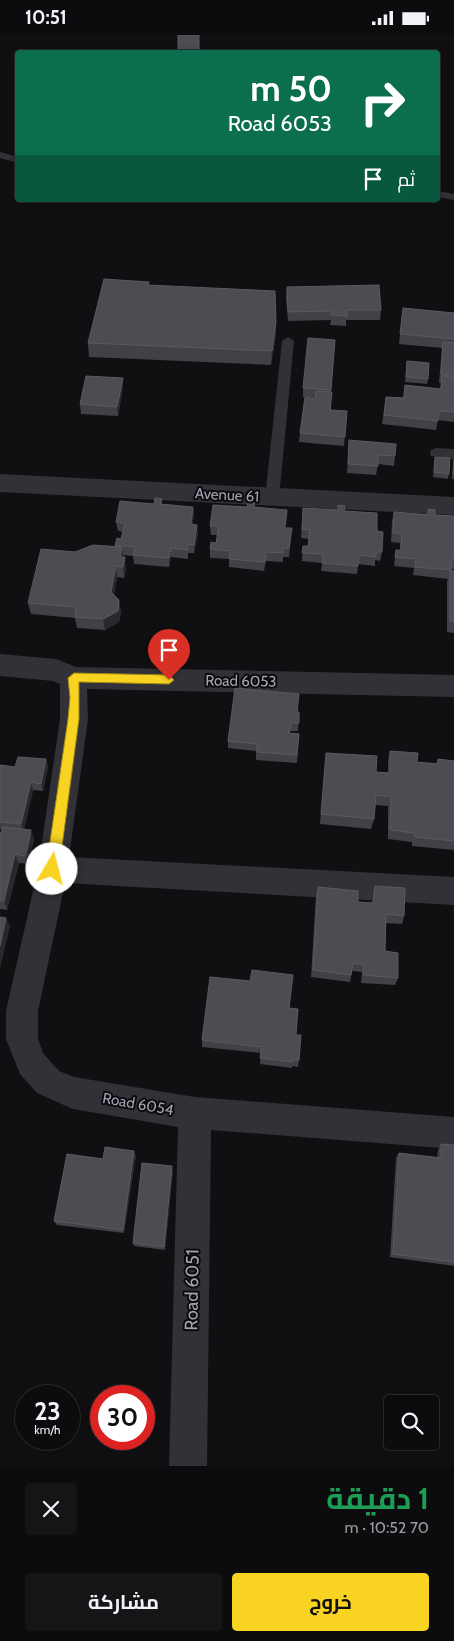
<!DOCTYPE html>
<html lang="ar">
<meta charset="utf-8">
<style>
:root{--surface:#0c0c0e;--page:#151517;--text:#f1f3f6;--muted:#9a9b9e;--line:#2c2c2e;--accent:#f8d322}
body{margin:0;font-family:Cabin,Cairo,sans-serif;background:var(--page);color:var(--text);direction:rtl;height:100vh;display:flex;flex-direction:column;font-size:19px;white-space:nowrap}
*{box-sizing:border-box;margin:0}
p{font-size:16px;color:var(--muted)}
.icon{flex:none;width:28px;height:28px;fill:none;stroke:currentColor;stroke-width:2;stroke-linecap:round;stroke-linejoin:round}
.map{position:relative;height:1431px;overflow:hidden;direction:ltr}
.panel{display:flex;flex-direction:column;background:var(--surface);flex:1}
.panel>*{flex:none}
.guide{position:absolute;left:15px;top:15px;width:425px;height:152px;border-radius:5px;box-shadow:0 2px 8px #0003,0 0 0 1px var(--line);direction:rtl;background:#0b6e4f;color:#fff;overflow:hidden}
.controls{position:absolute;left:384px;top:1360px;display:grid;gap:10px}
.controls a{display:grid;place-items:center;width:55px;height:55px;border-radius:5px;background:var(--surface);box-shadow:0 2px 8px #0003,0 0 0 1px var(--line);font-size:25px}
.speed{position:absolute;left:15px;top:1350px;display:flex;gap:10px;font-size:25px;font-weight:700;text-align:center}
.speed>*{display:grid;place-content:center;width:65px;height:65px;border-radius:50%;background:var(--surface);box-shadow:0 2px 8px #0003,0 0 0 1px var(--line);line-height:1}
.speed small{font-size:12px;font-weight:400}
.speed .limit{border:8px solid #d22;background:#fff;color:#111}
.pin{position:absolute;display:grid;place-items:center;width:42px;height:42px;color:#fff;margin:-51px -21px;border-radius:50% 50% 50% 0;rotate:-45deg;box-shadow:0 0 5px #0007}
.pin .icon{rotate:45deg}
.me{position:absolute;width:55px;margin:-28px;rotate:8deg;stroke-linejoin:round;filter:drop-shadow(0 0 4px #0008)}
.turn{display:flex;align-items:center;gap:18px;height:105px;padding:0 25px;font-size:22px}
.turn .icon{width:65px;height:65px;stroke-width:2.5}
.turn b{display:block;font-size:35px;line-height:42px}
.then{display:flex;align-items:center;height:48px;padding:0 25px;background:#0003;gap:10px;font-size:19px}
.round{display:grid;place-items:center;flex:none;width:52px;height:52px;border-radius:5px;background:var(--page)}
.head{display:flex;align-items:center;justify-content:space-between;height:85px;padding:0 25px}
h1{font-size:30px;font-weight:700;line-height:38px;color:#1e9e55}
.button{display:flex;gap:10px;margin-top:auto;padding:10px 25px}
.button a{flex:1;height:58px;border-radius:5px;background:var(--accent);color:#111;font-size:20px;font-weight:700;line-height:58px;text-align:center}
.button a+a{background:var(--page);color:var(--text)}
.status{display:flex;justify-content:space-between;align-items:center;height:35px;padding:0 25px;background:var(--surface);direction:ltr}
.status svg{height:14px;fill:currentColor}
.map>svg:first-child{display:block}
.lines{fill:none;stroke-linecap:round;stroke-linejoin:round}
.service{fill:#313137;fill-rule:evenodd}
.minor{fill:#313137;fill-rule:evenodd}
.wall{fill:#414147}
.shaded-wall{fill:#29292d}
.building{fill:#4c4c53;stroke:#595a62}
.route{fill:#f8d322;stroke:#a18916}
.labels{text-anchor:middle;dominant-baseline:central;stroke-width:4;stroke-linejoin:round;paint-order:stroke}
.street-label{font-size:15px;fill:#a1a3b3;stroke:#0b0b0d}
.near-street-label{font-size:18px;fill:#a1a3b3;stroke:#0b0b0d}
</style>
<div class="status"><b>10:51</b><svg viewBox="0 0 49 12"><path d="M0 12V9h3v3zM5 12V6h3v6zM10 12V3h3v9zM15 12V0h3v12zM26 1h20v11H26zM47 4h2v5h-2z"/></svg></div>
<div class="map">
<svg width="454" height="1431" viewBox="0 0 454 1431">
<rect width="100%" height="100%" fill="#101012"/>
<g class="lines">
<g class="service">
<path d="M 0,117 L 18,122 L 18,128 L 0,123 Z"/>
<path d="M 438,156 L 454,159 L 454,165 L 438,162 Z"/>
<path d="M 288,302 L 294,306 L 279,463 L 277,466 L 267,466 L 265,463 L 282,306 Z"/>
<path d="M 436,413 L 454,414 L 454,424 L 431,421 L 430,418 L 431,415 Z"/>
</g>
<g class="minor">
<path d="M 0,439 L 454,462 L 454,480 L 0,457 Z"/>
<path d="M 0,619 L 56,624 L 76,632 L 454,640 L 454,662 L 87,654 L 88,684 L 69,822 L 454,842 L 454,870 L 65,848 L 38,976 L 38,1004 L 43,1018 L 59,1036 L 74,1042 L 195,1062 L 454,1082 L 454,1114 L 211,1095 L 207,1431 L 169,1431 L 178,1092 L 73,1074 L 37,1058 L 20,1039 L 6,1004 L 6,976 L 38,834 L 60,684 L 60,649 L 53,646 L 0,641 Z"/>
</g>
</g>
<g class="wall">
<path d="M 149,250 L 276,286 L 276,300 L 271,330 L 89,322 L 88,308 Z"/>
<path d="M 287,252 L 381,275 L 380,285 L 346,285 L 346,291 L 330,290 L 331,285 L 288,286 L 286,262 Z"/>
<path d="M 403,273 L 454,278 L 454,387 L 438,385 L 436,395 L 382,389 L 386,362 L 403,363 L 405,350 L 440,354 L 441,348 L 439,348 L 442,313 L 399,309 Z"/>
<path d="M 335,305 L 331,357 L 331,375 L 347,376 L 344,411 L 299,407 L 300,398 L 315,363 L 303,362 L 303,353 Z"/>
<path d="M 407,326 L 428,344 L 427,349 L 405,347 Z"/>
<path d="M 123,353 L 118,381 L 81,379 L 80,369 Z"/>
<path d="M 349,405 L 395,421 L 394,431 L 378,429 L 376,440 L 347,438 Z"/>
<path d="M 435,422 L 449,439 L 448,444 L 433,442 Z"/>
<path d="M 454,424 L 454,444 L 452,444 L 453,429 Z"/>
<path d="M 162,464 L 162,469 L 193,472 L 194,481 L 192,489 L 198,499 L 194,518 L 188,518 L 188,524 L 171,522 L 169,532 L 134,529 L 133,521 L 123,520 L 126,534 L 124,543 L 117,542 L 114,560 L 121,576 L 119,587 L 105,595 L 77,593 L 75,583 L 31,579 L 28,568 L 75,517 L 115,511 L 115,510 L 121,504 L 123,497 L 118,496 L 116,487 L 154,469 Z"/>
<path d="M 255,467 L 255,472 L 285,493 L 292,493 L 289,522 L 283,522 L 283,527 L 266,526 L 264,536 L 229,532 L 229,524 L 210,523 L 210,514 L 216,508 L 217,500 L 211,500 L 210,491 L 247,472 Z"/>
<path d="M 303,473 L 344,476 L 377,496 L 382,517 L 380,526 L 375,525 L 375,531 L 358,529 L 357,539 L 321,536 L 322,528 L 302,526 L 303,511 L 308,511 L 309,504 L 301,503 Z"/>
<path d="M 428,474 L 435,480 L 454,481 L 454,534 L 451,534 L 451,535 L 454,536 L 454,598 L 447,597 L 447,547 L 448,544 L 413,540 L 414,533 L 394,531 L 396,515 L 400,515 L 400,508 L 391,507 L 392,486 L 394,477 L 427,479 Z"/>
<path d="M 297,677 L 299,677 L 298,696 L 290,696 L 290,698 L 299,699 L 297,728 L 256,725 L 256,716 L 228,713 L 228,706 Z"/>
<path d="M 390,716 L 417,727 L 436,729 L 438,724 L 454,726 L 454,815 L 412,811 L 412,807 L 388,804 L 388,771 L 375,770 L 374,784 L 371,794 L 320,789 L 326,718 L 376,737 L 388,738 L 388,726 Z"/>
<path d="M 46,724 L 48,732 L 43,756 L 33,755 L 24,794 L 34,804 L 28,829 L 19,828 L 7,875 L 0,874 L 0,800 L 2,794 L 0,794 L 0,730 L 15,732 Z"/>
<path d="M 375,851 L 404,881 L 402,889 L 385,888 L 385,916 L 398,943 L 395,950 L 361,948 L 362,937 L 352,936 L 350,947 L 311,942 L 316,860 L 318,852 L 358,867 L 372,868 Z"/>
<path d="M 289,973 L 296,1000 L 299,1025 L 298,1032 L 292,1031 L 292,1033 L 260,1029 L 261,1018 L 202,1012 L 202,1005 Z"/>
<path d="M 441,1109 L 454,1110 L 454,1231 L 390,1222 L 396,1123 L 399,1118 L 437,1122 L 438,1115 Z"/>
<path d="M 136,1120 L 124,1198 L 57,1190 L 54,1186 Z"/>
<path d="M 173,1135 L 165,1215 L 134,1211 L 133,1208 Z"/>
</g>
<g class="shaded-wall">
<path d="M 276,286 L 276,300 L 271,330 L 272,316 Z"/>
<path d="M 123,343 L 123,353 L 118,381 L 117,372 Z"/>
<path d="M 193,472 L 194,481 L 191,498 L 191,489 Z"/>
<path d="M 197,490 L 198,499 L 194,518 L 194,510 Z"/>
<path d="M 122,512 L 123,523 L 120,522 Z"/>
<path d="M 171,513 L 171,522 L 169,532 L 169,523 Z"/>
<path d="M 125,522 L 126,534 L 124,543 L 123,532 Z"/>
<path d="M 116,531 L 117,542 L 113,568 L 111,557 Z"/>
<path d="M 119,565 L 121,576 L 119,587 L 105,595 L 103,584 Z"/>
<path d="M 46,724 L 48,732 L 43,756 L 41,749 Z"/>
<path d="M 31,747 L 33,755 L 24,796 L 21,789 Z"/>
<path d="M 31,795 L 34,804 L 28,829 L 26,821 Z"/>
<path d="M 15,819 L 19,828 L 7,875 L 4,866 Z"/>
<path d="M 6,883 L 10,891 L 0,934 L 0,911 Z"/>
<path d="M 134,1116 L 136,1120 L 124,1198 L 123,1195 Z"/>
<path d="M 172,1131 L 173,1135 L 165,1215 L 164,1212 Z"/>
</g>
<g class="building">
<rect x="178" y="0" width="21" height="18"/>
<path d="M 104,244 L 149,247 L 148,250 L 275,256 L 276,286 L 272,316 L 88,308 Z"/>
<path d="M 379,250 L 381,275 L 347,275 L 347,281 L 331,280 L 332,276 L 288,277 L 287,252 Z"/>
<path d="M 403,273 L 454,278 L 454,304 L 400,299 Z"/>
<path d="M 308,303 L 335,305 L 331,355 L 303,353 Z"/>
<path d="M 443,307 L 454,308 L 454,340 L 441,339 Z"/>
<path d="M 407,326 L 429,328 L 428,344 L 406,342 Z"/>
<path d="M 442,340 L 454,342 L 454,377 L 439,376 L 438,386 L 384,380 L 386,362 L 404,363 L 405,350 L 441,354 Z"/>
<path d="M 86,341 L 123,343 L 117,372 L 80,369 Z"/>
<path d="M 316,356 L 332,357 L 330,375 L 347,376 L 345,402 L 300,398 L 305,362 L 315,364 Z"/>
<path d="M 349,405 L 396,409 L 395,421 L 378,420 L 378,431 L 348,429 Z"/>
<path d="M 435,422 L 450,423 L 449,439 L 434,437 Z"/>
<path d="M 454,424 L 454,439 L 453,439 Z"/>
<path d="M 155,463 L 162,464 L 160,469 L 193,472 L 191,489 L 197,490 L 194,510 L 188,509 L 188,515 L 171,513 L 169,523 L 133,520 L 135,512 L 115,510 L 117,503 L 121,504 L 125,488 L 116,487 L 120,466 L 154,469 Z"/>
<path d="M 248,467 L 255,467 L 253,472 L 287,475 L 285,493 L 292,493 L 289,513 L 283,513 L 283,518 L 266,517 L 265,527 L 229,524 L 230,516 L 210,514 L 211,507 L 216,508 L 219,491 L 210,491 L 213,470 L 247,472 Z"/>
<path d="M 338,470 L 345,471 L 344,476 L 377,478 L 377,496 L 383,497 L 382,517 L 376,517 L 376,522 L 359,520 L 358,531 L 322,528 L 323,519 L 302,518 L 303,511 L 308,511 L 310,495 L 302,494 L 303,473 L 338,475 Z"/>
<path d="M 428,474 L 435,475 L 435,480 L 454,481 L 454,525 L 452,525 L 451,535 L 415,532 L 416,524 L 395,522 L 396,515 L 401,515 L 402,499 L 393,498 L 394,477 L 428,480 Z"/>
<path d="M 93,510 L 122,512 L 120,522 L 125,522 L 123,532 L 116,531 L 111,557 L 119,565 L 118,576 L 103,584 L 75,582 L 76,572 L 28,568 L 41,514 L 75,517 Z"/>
<path d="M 450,535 L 454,536 L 454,587 L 450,586 Z"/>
<path d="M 235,653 L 299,659 L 297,677 L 299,677 L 299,688 L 291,688 L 289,698 L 299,699 L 297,720 L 257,717 L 257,709 L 228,706 Z"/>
<path d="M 390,716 L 418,718 L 417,727 L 438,729 L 438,724 L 454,726 L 454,806 L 415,802 L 414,798 L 390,795 L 391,762 L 376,760 L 374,784 L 321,779 L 326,718 L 377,721 L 376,737 L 390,738 Z"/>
<path d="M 18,722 L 46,724 L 41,749 L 31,747 L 21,789 L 0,787 L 0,730 L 15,732 Z"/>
<path d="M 3,792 L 31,795 L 26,821 L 15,819 L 4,866 L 0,866 L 0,800 Z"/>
<path d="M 375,851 L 405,853 L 404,881 L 386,879 L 385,916 L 398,918 L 398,943 L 363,940 L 364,930 L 353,928 L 351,940 L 313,935 L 318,852 L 358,856 L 358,867 L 373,868 Z"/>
<path d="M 0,882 L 6,883 L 0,911 Z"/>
<path d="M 252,935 L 293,940 L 289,973 L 298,974 L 296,1000 L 301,1000 L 299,1025 L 293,1024 L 293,1027 L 260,1023 L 262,1012 L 202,1005 L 210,942 L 250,946 Z"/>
<path d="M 441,1109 L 454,1110 L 454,1227 L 393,1219 L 399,1118 L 441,1123 Z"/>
<path d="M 105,1112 L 134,1116 L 123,1195 L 54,1186 L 67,1119 L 103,1124 Z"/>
<path d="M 142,1128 L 172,1131 L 164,1212 L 133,1208 Z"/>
</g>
<path class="route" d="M 74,638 L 169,640 L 174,645 L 169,649 L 79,647 L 79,684 L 59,834 L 57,838 L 52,840 L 48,838 L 46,834 L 68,684 L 70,663 L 68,643 Z"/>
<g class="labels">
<g class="street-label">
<text transform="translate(227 460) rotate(3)">Avenue 61</text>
<text transform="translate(241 646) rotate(1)">Road 6053</text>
<text transform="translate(138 1069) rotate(10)">Road 6054</text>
</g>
<g class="near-street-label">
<text transform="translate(192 1255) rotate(-89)">Road 6051</text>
</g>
</g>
</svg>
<div class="controls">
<a><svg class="icon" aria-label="search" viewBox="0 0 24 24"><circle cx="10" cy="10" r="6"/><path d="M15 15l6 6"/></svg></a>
</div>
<div class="speed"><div>23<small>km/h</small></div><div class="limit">30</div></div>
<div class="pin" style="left:169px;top:645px;background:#d93025"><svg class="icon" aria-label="arrive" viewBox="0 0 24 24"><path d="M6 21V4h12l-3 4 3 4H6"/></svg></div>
<svg class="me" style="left:52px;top:834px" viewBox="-20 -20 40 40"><circle r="19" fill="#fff"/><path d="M0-13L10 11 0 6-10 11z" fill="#f8d322"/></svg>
<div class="guide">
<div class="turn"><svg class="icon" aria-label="right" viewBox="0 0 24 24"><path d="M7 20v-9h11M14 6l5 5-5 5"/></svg><div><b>50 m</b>Road 6053</div></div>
<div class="then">ثم<svg class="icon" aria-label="arrive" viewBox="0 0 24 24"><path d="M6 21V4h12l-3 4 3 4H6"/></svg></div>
</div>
</div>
<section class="panel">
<div class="head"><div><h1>1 دقيقة</h1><p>70 m · 10:52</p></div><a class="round"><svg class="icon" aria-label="close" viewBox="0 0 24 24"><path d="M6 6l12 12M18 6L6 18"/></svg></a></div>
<div class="button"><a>خروج</a><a>مشاركة</a></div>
</section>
